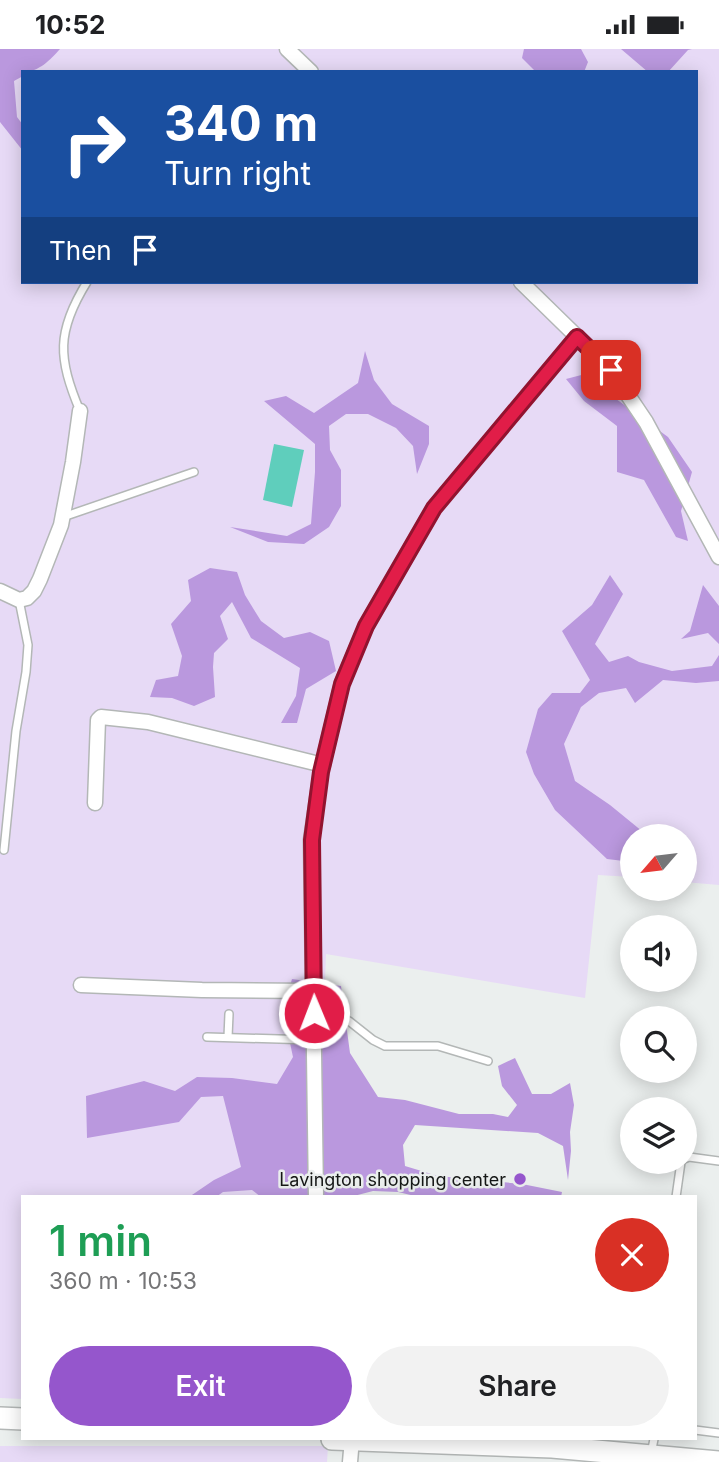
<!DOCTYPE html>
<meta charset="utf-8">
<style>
:root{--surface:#fff;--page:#f2f2f2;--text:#202124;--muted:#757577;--accent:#9556cc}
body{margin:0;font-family:Inter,sans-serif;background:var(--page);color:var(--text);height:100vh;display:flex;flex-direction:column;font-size:26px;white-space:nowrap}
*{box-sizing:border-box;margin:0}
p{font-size:23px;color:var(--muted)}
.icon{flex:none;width:38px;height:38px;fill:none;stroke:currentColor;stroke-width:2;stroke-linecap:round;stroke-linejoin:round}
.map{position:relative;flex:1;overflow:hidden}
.sheet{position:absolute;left:21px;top:1146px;width:676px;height:245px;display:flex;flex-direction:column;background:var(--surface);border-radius:0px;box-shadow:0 4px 18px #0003}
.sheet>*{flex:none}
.banner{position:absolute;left:21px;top:21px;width:677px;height:214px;border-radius:0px;box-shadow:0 4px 18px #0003;background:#1a4fa0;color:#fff;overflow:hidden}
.needle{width:46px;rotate:242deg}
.fabs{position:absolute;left:620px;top:775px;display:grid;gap:14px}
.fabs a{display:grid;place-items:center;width:77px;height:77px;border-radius:50%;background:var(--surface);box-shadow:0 4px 18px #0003;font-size:35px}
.pin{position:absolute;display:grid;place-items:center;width:60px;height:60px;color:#fff;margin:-30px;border-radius:14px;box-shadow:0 4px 10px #0006}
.me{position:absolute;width:77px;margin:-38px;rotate:359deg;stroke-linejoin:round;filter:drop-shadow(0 0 5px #0008)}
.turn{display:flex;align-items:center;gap:24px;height:147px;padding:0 28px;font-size:32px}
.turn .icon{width:91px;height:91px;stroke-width:2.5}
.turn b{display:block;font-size:49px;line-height:60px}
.then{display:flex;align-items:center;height:66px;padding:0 28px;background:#0003;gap:14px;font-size:26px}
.round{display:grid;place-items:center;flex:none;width:74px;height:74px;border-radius:37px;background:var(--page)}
.head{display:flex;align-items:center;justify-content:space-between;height:119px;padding:0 28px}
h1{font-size:42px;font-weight:600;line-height:52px;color:#1e9e55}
.cta{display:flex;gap:14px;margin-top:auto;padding:14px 28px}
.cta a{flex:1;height:80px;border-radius:42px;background:var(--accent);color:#fff;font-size:28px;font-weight:600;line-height:80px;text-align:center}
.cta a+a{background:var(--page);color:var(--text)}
.status{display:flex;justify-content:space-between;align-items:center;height:49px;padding:0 35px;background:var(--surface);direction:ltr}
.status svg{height:19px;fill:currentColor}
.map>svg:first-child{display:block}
.green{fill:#e7daf6;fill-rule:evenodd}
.forest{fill:#ba98de}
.water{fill:#5fcebc}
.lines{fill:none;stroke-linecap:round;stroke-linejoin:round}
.lane-casing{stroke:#b3b7b6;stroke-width:10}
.street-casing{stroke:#b3b7b6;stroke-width:17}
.secondary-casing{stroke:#b3b7b6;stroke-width:24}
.lane{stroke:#fff;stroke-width:7}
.street{stroke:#fff;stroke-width:14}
.secondary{stroke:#fff;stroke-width:21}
.route-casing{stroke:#92132f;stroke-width:18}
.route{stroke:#e11d48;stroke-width:12}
.poi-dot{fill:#9556cc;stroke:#ebefee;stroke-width:2.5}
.labels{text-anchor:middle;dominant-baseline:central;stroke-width:5;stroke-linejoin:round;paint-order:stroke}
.poi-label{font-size:18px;fill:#161817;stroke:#ebefee;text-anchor:end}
</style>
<div class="status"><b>10:52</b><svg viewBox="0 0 49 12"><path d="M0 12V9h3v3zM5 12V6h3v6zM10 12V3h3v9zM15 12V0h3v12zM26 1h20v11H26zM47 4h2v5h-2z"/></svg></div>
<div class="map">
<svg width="719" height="1413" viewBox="0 0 719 1413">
<rect width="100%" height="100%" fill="#ebefee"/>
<g class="green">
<path d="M 0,0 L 719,0 L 719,836 L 684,833 L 684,788 L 632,788 L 632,828 L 598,826 L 585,949 L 326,905 L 317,1148 L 23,1148 L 23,1350 L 0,1349 ZM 23,23 L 696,23 L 696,233 L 23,233 Z"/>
<path d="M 0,1397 L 328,1397 L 327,1413 L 0,1413 Z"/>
</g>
<g class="forest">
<path d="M 0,0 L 60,0 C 50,11 39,23 23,23 L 23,27 L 14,32 L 17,68 L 23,76 L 23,102 L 0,73 Z"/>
<path d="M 524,0 L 581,0 L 588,13 L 584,23 L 536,23 L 522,9 Z"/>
<path d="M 621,0 L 692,0 L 688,1 L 668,23 L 648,23 Z"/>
<path d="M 365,302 L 374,331 L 392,355 L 429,377 L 429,395 L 417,425 L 413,397 L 396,379 L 368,365 L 346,365 L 329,377 L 330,401 L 341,421 L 341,457 L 329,478 L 304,495 L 268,493 L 230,478 L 287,487 L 311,475 L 315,423 L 315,395 L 264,352 L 286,347 L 314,364 L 358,334 Z"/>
<path d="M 589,324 L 612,347 L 668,388 L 692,423 L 681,462 L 688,492 L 676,488 L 644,431 L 617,423 L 617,377 L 584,352 L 566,330 Z"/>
<path d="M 210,519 L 237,523 L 245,546 L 261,572 L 284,589 L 310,583 L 329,592 L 336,622 L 306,640 L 297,674 L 281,674 L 296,647 L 300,619 L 251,589 L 232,553 L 220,567 L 228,590 L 214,604 L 213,618 L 215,648 L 194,657 L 172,649 L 150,648 L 156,631 L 178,627 L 182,607 L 171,575 L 191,552 L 188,531 Z"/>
<path d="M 610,526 L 623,545 L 595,595 L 609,613 L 628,607 L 639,613 L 672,622 L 712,617 L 719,606 L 719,632 L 696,634 L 663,631 L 635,654 L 626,639 L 599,644 L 581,658 L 564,695 L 575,732 L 610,756 L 648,787 L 632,788 L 632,813 L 607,810 L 555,761 L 534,725 L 526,703 L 538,660 L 552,644 L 580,644 L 590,631 L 562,582 L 592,556 Z"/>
<path d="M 703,536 L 719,557 L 719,595 L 708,584 L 681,590 L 690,582 Z"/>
<path d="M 292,930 L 341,937 L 350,1004 L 378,1048 L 405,1051 L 459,1065 L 493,1065 L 508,1068 L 517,1056 L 502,1037 L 498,1017 L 515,1009 L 532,1045 L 551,1045 L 570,1034 L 574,1056 L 570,1083 L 571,1102 L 568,1131 L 563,1097 L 538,1084 L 415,1076 L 403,1096 L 405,1117 L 438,1127 L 522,1135 L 562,1143 L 561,1148 L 419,1148 L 398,1143 L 373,1142 L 350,1148 L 261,1148 L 252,1141 L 223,1143 L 216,1148 L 189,1148 L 214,1131 L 241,1118 L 223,1047 L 201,1048 L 179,1073 L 87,1089 L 86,1047 L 144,1032 L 175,1042 L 197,1028 L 232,1029 L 277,1035 L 293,1008 L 283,961 Z"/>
</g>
<path class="water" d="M 274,395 L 304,401 L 292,458 L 263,451 Z"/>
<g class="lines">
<defs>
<g id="lane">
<path d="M 80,362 C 58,309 56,283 87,233"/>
<path d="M 63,468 L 194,423"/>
<path d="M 4,801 L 16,682 L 26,623 L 28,596 L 19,551"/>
<path d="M 314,964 L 340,968 L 349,972 L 373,991 L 385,997 L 438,997 L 488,1012"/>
<path d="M 207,988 L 313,991"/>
<path d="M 228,988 L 229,965"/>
<path d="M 684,1110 L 689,1108 L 719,1112"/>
<path d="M 676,1148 L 681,1113"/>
<path d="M 695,1381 L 719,1384"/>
<path d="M 651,1405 L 654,1390"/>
</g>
<g id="street">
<path d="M 287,0 L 311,23"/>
<path d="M 521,233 L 611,321 L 646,373 L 719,508"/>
<path d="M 0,542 L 19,551 L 27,549 L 34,542 L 40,530 L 61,476 L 73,413 L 80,362"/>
<path d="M 95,754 L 98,671 L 101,668 L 148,673 L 323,716"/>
<path d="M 81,936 L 202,941 L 312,942"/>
<path d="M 316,1148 L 311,791 L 321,723 L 342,634 L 366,577 L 434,459 L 577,288"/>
<path d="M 350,1413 L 352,1390"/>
</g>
<g id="secondary">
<path d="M 0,1369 L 23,1370"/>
<path d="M 332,1390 L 552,1398 L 718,1413"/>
</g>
</defs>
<use href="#lane" class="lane-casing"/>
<use href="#street" class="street-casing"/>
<use href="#secondary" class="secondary-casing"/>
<use href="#lane" class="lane"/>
<use href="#street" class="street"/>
<use href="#secondary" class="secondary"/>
</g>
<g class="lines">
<defs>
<path id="route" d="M 314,964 L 312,791 L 321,723 L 342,635 L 366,577 L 434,459 L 577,288 L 611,321"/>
</defs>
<use href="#route" class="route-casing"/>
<use href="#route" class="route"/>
</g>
<circle class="poi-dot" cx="520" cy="1130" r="7"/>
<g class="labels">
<g class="poi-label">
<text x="506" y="1130">Lavington shopping center</text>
</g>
</g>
</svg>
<div class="fabs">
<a><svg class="needle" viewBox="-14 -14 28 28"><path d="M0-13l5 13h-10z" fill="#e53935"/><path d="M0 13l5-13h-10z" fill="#757577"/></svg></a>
<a><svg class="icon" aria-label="sound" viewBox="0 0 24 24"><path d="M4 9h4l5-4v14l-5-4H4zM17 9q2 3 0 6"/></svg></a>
<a><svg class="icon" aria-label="search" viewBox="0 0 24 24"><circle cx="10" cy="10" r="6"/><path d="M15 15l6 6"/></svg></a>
<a><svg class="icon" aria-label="layers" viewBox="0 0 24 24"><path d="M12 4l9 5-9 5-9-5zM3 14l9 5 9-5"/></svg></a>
</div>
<div class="pin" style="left:611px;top:321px;background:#d93025"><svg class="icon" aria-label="arrive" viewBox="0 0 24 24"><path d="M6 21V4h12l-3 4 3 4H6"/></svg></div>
<svg class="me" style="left:314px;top:964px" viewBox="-20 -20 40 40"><circle r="17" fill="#e11d48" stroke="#fff" stroke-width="3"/><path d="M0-11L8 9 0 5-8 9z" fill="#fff"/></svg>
<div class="banner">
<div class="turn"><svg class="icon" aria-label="right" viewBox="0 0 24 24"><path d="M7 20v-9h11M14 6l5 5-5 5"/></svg><div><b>340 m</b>Turn right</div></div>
<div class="then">Then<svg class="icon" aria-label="arrive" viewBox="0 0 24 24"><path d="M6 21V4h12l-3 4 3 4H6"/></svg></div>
</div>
<section class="sheet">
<div class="head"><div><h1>1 min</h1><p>360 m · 10:53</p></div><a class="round" style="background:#d93025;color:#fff"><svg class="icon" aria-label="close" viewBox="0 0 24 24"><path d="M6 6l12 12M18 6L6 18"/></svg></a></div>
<div class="cta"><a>Exit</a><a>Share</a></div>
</section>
</div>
